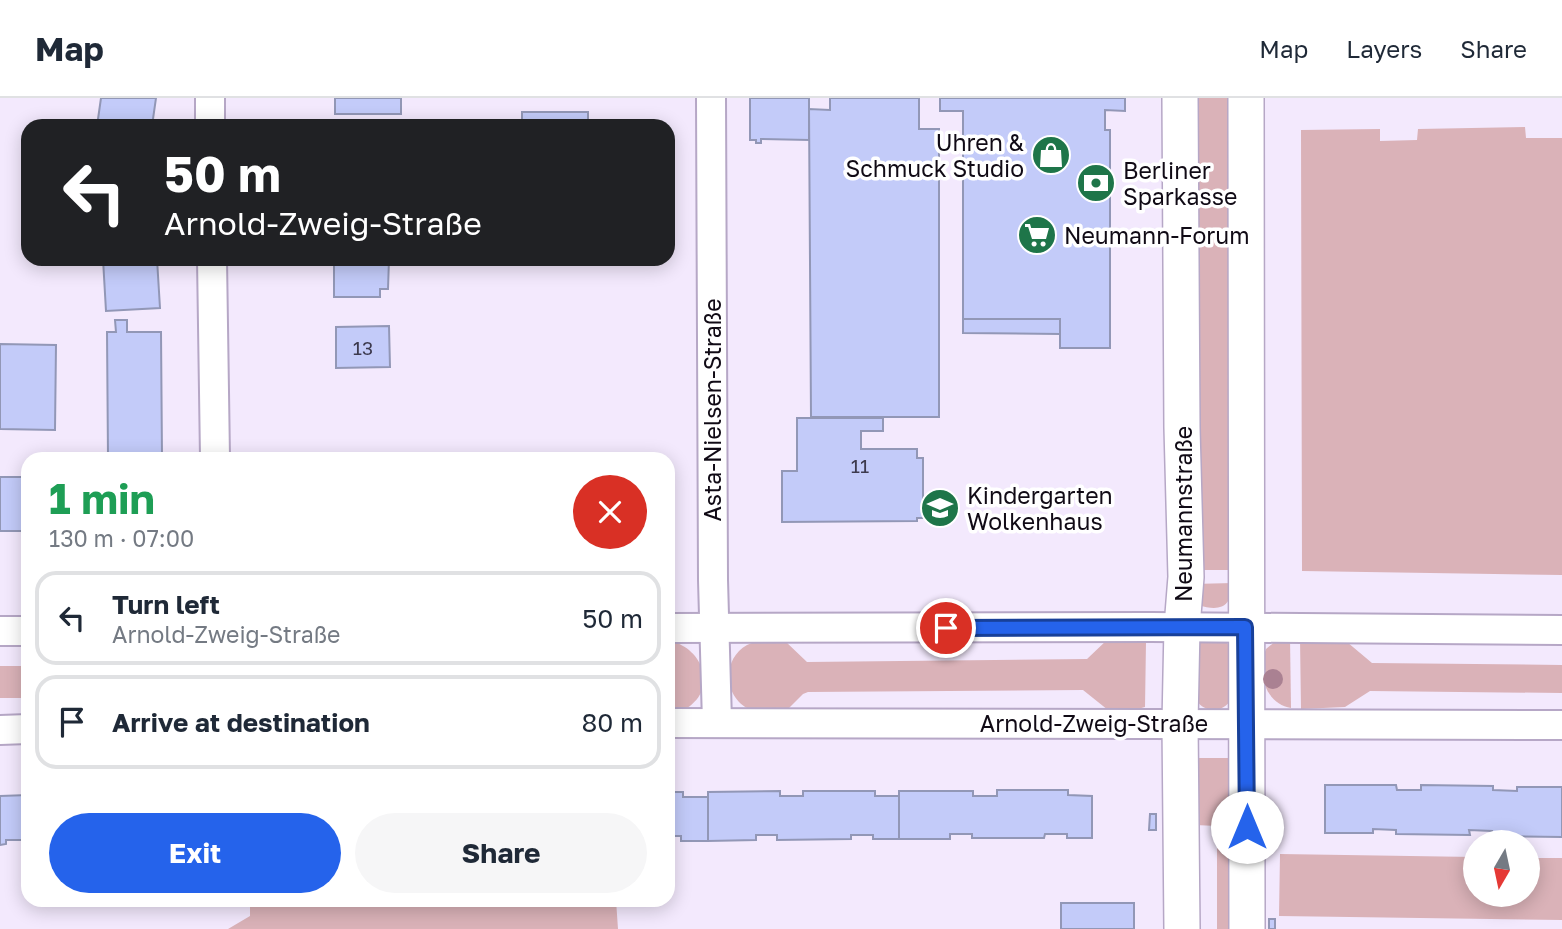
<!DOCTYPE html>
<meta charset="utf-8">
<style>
:root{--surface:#fff;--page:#f6f6f7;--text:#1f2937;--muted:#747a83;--line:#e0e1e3;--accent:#2563eb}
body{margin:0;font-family:"Golos Text",sans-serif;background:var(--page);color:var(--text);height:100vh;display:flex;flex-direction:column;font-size:26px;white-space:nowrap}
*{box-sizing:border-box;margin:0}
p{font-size:23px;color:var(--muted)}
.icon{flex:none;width:38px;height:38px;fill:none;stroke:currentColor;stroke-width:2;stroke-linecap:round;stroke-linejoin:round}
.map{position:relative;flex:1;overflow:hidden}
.details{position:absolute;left:21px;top:354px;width:654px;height:455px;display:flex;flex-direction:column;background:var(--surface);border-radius:21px;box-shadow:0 4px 18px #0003}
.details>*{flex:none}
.hud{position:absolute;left:21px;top:21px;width:654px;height:147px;border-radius:21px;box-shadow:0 4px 18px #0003;background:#202124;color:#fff;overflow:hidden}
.needle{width:46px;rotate:189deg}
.fabs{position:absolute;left:1463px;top:732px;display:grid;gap:14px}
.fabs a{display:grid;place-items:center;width:77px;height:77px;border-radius:50%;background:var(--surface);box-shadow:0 4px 18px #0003;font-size:35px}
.pin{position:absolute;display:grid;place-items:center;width:60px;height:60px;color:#fff;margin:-30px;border:4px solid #fff;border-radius:50%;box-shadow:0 2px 7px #0007}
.me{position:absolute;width:77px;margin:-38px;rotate:0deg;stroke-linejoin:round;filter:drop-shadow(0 0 5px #0008)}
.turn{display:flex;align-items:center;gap:24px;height:147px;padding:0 28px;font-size:32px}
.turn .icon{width:91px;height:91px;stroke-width:2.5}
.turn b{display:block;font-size:49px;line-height:60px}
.round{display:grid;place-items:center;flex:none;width:74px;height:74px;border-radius:37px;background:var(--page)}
.summary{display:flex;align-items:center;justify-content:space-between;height:119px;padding:0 28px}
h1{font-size:42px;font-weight:700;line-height:52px;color:#1e9e55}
.primary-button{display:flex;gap:14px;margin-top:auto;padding:14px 28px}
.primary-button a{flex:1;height:80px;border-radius:42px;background:var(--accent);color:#fff;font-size:28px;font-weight:700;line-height:80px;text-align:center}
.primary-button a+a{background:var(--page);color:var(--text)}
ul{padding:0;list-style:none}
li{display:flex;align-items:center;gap:21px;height:94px;margin:0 14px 10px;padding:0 14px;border:4px solid var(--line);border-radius:21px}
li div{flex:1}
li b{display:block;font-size:26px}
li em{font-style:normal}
header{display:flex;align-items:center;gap:42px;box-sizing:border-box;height:98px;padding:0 35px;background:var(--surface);border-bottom:2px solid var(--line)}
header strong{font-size:33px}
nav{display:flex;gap:38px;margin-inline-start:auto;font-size:24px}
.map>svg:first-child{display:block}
.green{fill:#dab2b8}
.building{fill:#c3cbf9;stroke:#9297b6;stroke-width:2}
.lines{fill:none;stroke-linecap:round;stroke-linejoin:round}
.minor-casing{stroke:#b6a7c6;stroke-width:32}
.tertiary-casing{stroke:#b6a7c6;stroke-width:38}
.minor{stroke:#fff;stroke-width:28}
.tertiary{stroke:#fff;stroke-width:35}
.tree{fill:#aa8192}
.route-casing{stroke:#184099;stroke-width:18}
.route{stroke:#2563eb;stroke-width:12}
.labels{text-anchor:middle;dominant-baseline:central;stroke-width:7;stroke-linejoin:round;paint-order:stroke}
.number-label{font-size:19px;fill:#3d3a4e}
.poi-label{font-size:23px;fill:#100a15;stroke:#fff;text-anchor:start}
.street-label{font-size:23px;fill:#100a15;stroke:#fff}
</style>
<header>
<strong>Map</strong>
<nav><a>Map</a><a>Layers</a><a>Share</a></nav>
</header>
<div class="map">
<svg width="1562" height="831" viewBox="0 0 1562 831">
<rect width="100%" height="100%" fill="#f3e9fd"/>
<g class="green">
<path d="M 1192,0 L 1233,0 L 1234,472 L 1193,472 Z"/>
<path d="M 1525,29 L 1526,40 L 1562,40 L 1562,477 L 1302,473 L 1301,32 L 1380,31 L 1380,43 L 1417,42 L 1418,31 Z"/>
<path d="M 1233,485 C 1231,509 1221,514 1198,507 L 1193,486 Z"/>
<path d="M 1290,540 L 1291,610 C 1264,605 1257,574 1266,551 L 1277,542 Z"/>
<path d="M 1300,540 L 1347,544 L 1372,565 L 1562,567 L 1562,595 L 1370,593 L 1345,609 L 1301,611 Z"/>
<path d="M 1108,541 L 1136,541 L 1146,544 L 1145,609 L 1134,612 L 1108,612 L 1083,592 L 808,594 L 803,596 L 787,612 C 777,613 763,616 754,613 C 724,604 720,562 747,547 C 759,541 772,543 785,543 L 807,564 L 1087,561 Z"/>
<path d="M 1223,541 L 1231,549 L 1232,601 C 1222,615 1206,616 1196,602 L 1198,546 L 1202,543 Z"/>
<path d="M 669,543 C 700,548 718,587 690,608 C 683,613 676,614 669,616 Z"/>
<rect x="0" y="568" width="28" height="32"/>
<path d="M 1194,660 L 1234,660 L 1233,831 L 1217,831 L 1217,728 L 1195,727 Z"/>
<path d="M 1280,756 L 1475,759 L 1475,796 L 1528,796 L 1528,760 L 1562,760 L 1562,822 L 1279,818 Z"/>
<path d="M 250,802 L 616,802 L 618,831 L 228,831 L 250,818 Z"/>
</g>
<g class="building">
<path d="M 101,0 L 156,0 L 152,28 L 97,28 Z"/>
<rect x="335" y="0" width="66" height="16"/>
<path d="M 750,0 L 809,0 L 809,42 L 761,41 L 761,45 L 756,45 L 756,42 L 750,42 Z"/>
<path d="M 830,0 L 919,0 L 919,31 L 939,31 L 939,319 L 811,319 L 809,11 L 830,12 Z"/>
<path d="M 940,0 L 1125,0 L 1125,13 L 1105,12 L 1105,32 L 1110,32 L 1110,250 L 1060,250 L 1060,221 L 963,221 L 963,13 L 940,13 Z"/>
<rect x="522" y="14" width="66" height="14"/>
<path d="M 103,161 L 157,161 L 160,210 L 106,213 Z"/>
<path d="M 334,161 L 389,161 L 388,191 L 380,191 L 380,199 L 334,199 Z"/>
<path d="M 963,221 L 1060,221 L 1060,236 L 963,235 Z"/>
<path d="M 115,222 L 127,222 L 127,234 L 161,234 L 162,360 L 108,360 L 107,234 L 116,234 Z"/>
<path d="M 389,228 L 390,269 L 336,270 L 336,229 Z"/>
<path d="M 0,246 L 56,247 L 55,332 L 0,331 Z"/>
<path d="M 797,320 L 883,320 L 883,333 L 861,333 L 861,351 L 917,351 L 917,360 L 923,360 L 923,420 L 917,420 L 917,423 L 782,424 L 782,373 L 797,373 Z"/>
<rect x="0" y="379" width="28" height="54"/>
<path d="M 1325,687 L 1396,687 L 1397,692 L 1421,692 L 1421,687 L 1493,688 L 1493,692 L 1517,693 L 1517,689 L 1562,689 L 1562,739 L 1492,738 L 1492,733 L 1469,732 L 1470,737 L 1396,736 L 1396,732 L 1373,731 L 1373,735 L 1325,735 Z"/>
<path d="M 997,692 L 1068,692 L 1068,697 L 1092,698 L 1092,740 L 1067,740 L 1067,736 L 1045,736 L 1044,740 L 972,740 L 972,736 L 950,736 L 950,741 L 899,741 L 899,693 L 973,693 L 973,698 L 997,698 Z"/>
<path d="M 780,693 L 780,698 L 803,698 L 803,693 L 875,693 L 875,698 L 899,698 L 899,741 L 873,741 L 873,737 L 851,737 L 851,741 L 777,742 L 777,737 L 756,737 L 756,742 L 708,743 L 708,694 Z"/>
<path d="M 668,694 L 683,694 L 683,699 L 708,699 L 708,743 L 681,743 L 681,738 L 668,738 Z"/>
<path d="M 28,697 L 28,742 L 6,742 L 6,746 L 0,747 L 0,698 Z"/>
<path d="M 1150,716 L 1156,716 L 1156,732 L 1149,732 Z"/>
<rect x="1061" y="805" width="73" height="26"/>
<rect x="1269" y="821" width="6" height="10"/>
</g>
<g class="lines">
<defs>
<g id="minor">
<path d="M 210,0 L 210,28"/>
<path d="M 711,0 L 713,482 L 717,624"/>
<path d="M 212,161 L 215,360"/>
<path d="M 668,530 L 1151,529 L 1562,532"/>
<path d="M 0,533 L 28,533"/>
<path d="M 668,625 L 1562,627"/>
<path d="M 0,632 L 28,631"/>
</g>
<g id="tertiary">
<path d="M 1180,0 L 1182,330 L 1186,479 L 1182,529 L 1180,625 L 1182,831"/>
<path d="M 1246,0 L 1247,831"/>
</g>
</defs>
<use href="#minor" class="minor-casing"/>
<use href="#tertiary" class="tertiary-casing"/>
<use href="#minor" class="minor"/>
<use href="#tertiary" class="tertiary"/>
</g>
<circle class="tree" cx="1273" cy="581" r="10"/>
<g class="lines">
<defs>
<path id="route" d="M 946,530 L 1245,529 L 1247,729"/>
</defs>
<use href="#route" class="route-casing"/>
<use href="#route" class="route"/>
</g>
<defs>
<symbol id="shop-disc" viewBox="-11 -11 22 22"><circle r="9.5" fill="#1e7549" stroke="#fff"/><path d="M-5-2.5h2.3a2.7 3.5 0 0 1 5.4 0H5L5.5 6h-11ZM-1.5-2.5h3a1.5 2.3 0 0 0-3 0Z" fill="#fff"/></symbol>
<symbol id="bank-disc" viewBox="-11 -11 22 22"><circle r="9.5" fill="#1e7549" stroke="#fff"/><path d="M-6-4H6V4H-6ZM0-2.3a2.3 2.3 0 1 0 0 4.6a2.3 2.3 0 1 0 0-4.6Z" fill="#fff"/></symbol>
<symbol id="supermarket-disc" viewBox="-11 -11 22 22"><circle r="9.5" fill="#1e7549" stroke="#fff"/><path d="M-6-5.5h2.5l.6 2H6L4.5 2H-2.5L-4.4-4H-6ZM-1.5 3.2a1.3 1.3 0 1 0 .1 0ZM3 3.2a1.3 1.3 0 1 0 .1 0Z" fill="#fff"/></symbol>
<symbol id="school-disc" viewBox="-11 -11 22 22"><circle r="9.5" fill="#1e7549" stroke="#fff"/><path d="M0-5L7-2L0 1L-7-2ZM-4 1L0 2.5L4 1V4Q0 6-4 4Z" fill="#fff"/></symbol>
</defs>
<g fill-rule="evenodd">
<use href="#shop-disc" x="1029" y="35" width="44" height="44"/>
<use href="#bank-disc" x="1074" y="63" width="44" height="44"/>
<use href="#supermarket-disc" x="1015" y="115" width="44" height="44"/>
<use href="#school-disc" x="918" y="388" width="44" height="44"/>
</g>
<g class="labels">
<g class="number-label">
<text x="363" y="249">13</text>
<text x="860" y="367">11</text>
</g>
<g class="poi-label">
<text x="1024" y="44" text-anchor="end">Uhren &amp;<tspan x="1024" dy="26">Schmuck Studio</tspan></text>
<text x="1123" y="72">Berliner<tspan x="1123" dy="26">Sparkasse</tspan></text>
<text x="1064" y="137">Neumann-Forum</text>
<text x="967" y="397">Kindergarten<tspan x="967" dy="26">Wolkenhaus</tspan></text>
</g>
<g class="street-label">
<text transform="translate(712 312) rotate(-90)">Asta-Nielsen-Straße</text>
<text transform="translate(1183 416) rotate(-90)">Neumannstraße</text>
<text x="1094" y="625">Arnold-Zweig-Straße</text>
</g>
</g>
</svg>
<div class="fabs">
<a><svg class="needle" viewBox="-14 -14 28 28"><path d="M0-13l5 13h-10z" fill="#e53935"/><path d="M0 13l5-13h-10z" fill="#747a83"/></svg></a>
</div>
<div class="pin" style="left:946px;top:530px;background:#d93025"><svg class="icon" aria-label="arrive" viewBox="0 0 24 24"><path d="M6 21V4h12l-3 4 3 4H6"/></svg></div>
<svg class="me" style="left:1247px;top:729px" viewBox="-20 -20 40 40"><circle r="19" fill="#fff"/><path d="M0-13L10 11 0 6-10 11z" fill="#2563eb"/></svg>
<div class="hud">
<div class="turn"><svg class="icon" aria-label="left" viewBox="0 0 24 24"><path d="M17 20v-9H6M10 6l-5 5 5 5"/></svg><div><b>50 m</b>Arnold-Zweig-Straße</div></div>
</div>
<section class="details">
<div class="summary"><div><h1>1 min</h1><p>130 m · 07:00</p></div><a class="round" style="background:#d93025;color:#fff"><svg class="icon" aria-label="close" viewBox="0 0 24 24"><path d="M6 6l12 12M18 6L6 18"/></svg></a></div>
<ul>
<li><svg class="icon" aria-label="left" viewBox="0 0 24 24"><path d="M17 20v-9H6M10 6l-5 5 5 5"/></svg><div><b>Turn left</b><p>Arnold-Zweig-Straße</p></div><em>50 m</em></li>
<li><svg class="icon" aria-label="arrive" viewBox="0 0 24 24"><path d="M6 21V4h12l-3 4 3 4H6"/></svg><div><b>Arrive at destination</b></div><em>80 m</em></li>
</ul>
<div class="primary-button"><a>Exit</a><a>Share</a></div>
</section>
</div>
